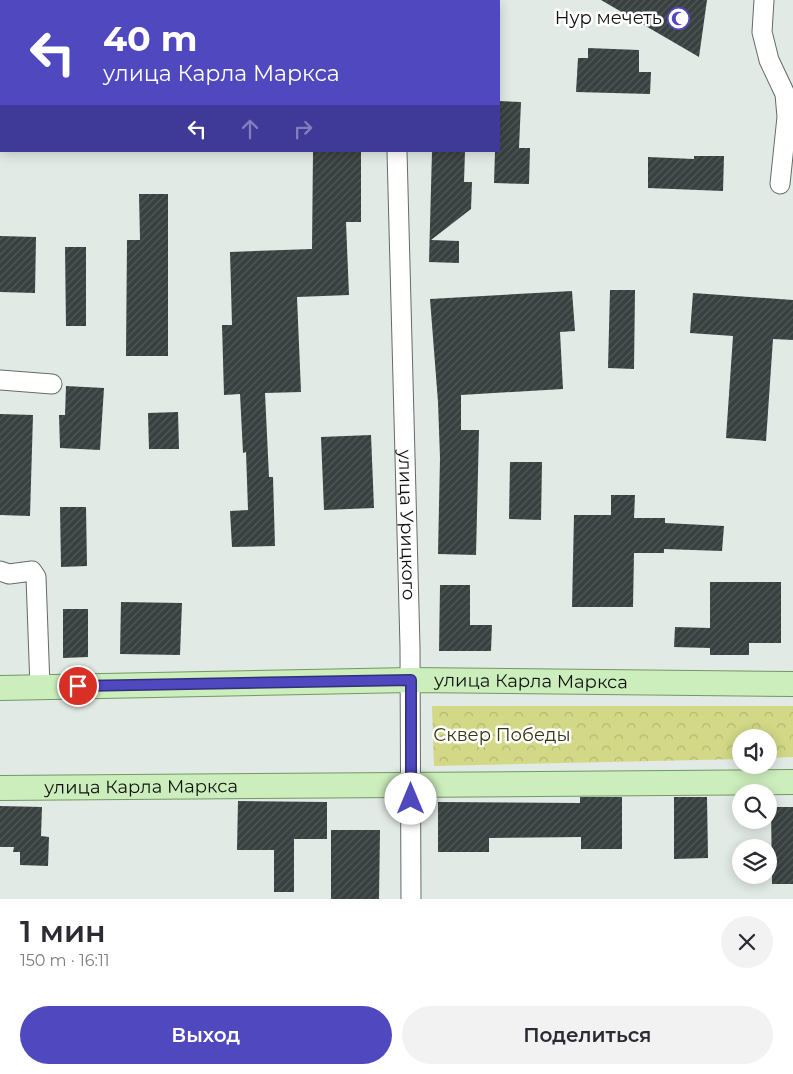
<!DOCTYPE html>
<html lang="ru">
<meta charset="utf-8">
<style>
:root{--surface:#fff;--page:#f2f2f3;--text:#2b2b33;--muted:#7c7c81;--accent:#4f48bf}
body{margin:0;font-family:Montserrat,sans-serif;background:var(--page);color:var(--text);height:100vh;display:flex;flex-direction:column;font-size:19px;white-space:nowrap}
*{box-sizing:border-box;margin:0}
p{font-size:16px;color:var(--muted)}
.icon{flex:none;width:28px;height:28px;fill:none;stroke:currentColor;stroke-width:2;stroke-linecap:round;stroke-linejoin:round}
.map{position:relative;height:899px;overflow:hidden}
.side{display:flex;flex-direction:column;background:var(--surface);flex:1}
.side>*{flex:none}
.top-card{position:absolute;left:0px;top:0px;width:500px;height:152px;box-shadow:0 2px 12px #0003;background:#4f48bf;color:#fff;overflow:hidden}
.tools{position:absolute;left:732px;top:729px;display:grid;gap:10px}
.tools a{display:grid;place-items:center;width:45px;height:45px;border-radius:50%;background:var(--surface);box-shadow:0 2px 12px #0003;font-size:25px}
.pin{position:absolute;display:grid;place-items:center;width:42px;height:42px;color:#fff;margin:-21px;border:2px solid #fff;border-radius:50%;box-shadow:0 1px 5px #0007}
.me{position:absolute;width:55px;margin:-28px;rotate:0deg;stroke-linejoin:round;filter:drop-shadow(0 0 4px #0008)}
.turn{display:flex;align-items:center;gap:18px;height:105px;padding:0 20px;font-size:22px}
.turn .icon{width:65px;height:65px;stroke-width:2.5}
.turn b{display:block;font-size:35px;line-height:42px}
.lanes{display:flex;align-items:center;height:48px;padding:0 20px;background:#0003;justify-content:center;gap:25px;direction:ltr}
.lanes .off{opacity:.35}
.round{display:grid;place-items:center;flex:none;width:52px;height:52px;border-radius:26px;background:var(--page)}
.overview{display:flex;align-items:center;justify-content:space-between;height:85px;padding:0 20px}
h1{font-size:30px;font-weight:600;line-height:38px}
.button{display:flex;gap:10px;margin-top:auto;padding:10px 20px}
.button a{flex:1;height:58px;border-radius:30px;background:var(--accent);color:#fff;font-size:20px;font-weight:600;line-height:58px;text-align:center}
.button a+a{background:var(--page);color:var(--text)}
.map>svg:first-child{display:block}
.forest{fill:url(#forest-crowns)}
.building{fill:url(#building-hatch)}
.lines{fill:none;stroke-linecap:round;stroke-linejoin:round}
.minor-casing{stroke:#646b67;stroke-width:21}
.major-casing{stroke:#739862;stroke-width:26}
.minor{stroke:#fff;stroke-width:19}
.major{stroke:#ccedbc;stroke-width:24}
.route-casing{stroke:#332f7c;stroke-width:12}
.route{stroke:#4f48bf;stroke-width:9}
.labels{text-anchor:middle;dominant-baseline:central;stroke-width:5;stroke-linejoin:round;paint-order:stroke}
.poi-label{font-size:18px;fill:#0e110f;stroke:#fff;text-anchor:end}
.street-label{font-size:18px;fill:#0e110f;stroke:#fff}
.park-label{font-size:18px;fill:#343612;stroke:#fff}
</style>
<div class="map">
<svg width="793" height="899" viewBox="0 0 793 899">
<defs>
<pattern id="forest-crowns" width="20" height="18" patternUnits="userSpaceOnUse" patternTransform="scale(1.25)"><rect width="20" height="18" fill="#d2d886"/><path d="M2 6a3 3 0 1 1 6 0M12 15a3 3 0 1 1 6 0" fill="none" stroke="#b3b872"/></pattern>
<pattern id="building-hatch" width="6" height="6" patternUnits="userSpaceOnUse" patternTransform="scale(1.25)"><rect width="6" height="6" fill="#394140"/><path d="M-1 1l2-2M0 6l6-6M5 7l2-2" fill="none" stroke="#525958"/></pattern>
</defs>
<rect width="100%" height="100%" fill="#e2eae5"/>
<path class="forest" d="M 432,706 L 793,706 L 793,757 L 769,758 L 769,738 L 741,738 L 741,759 L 434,766 Z"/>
<g class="building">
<path d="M 601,0 L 707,0 L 699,57 Z"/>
<path d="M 588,48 L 639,50 L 639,72 L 651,72 L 650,94 L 576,92 L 578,58 L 588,58 Z"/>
<path d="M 499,101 L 521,102 L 519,148 L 530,148 L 529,184 L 494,183 L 495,151 L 499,151 Z"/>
<path d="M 313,151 L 361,151 L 361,222 L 346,222 L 349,295 L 297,297 L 301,392 L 265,393 L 269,477 L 273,477 L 275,546 L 232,547 L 230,511 L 248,510 L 246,452 L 243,453 L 240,394 L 224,395 L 222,325 L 232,325 L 230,252 L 312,249 Z"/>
<path d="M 432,151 L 465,151 L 464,182 L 472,182 L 471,209 L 431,240 L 459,241 L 459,263 L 429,262 Z"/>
<path d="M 694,156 L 724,156 L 723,191 L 648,188 L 648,157 L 694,159 Z"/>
<path d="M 139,194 L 168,194 L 168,356 L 126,356 L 127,240 L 140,240 Z"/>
<path d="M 0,236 L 36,237 L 35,293 L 0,292 Z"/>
<path d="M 65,247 L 86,247 L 86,326 L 66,326 Z"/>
<path d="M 610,290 L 635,290 L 634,369 L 608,368 Z"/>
<path d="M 572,291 L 575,331 L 560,332 L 563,389 L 461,395 L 461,430 L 479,430 L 476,555 L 438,554 L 440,458 L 438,402 L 430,299 Z"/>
<path d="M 693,293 L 793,300 L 793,340 L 773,339 L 766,441 L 726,438 L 733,336 L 690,333 Z"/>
<path d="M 66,386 L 104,388 L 100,450 L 60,448 L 59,415 L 65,415 Z"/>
<path d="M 178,412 L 179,449 L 149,449 L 148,413 Z"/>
<path d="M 0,414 L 33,415 L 30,516 L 0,515 Z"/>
<path d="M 371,435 L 374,508 L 324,510 L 321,437 Z"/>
<path d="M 510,462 L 542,462 L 541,520 L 509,519 Z"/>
<path d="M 611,495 L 635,495 L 634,518 L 665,518 L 665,523 L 724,526 L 722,551 L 664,549 L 664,553 L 634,553 L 633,607 L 572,607 L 574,515 L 611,515 Z"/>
<path d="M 60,507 L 86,507 L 87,566 L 61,567 Z"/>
<path d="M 710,582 L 781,582 L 781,643 L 749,643 L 749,655 L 710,655 L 710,648 L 674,647 L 675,627 L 710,628 Z"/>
<path d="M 440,585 L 470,585 L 470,625 L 492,625 L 491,651 L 439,651 Z"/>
<path d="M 121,602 L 182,603 L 180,655 L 120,654 Z"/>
<path d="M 63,609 L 88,609 L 88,657 L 63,658 Z"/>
<path d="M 580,797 L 622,797 L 622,849 L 581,849 L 581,837 L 489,838 L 489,852 L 438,852 L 438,802 L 580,803 Z"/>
<path d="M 674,797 L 707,797 L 708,858 L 674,859 Z"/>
<path d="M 238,801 L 327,802 L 327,839 L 294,839 L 294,892 L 274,892 L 274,850 L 237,850 Z"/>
<path d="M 0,806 L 42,807 L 41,836 L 49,837 L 48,866 L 20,865 L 20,852 L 13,852 L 14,847 L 0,847 Z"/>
<path d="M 771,807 L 793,807 L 793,884 L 772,884 Z"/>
<path d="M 331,830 L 380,830 L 379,899 L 331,899 Z"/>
</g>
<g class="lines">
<defs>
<g id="minor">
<path d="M 393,0 L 393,1"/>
<path d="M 764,0 L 762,32 L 769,60 L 785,94 L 787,117 L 780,184"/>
<path id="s1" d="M 397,151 L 410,647 L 411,899"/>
<path d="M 0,380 L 52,384"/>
<path d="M 0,571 L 9,574 L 32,571 L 36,577 L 40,687"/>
</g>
<g id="major">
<path id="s2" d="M 0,688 L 411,680 L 793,684"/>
<path id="s3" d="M 0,788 L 793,782"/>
</g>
</defs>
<use href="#minor" class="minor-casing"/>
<use href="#major" class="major-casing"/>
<use href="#minor" class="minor"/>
<use href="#major" class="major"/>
</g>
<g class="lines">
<defs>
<path id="route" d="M 78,686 L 411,680 L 411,799"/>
</defs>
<use href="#route" class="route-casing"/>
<use href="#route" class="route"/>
</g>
<defs>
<symbol id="mosque-ring" viewBox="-11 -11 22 22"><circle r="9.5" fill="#fff" stroke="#4f48bf" stroke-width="1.5"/><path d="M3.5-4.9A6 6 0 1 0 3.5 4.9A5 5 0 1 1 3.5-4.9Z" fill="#4f48bf"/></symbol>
</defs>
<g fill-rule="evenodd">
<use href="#mosque-ring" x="666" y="6" width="25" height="25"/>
</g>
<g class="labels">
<g class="poi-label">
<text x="662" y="18">Нур мечеть</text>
</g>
<g class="street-label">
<text stroke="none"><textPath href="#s1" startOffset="374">улица Урицкого</textPath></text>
<text stroke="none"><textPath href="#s2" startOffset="531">улица Карла Маркса</textPath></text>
<text stroke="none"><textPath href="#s3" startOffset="141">улица Карла Маркса</textPath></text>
</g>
<g class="park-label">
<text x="502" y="735">Сквер Победы</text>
</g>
</g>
</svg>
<div class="tools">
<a><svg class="icon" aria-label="sound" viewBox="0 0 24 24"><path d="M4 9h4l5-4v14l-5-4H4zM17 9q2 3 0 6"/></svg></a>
<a><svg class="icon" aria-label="search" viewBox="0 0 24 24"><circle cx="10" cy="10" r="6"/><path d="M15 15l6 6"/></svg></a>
<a><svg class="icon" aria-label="layers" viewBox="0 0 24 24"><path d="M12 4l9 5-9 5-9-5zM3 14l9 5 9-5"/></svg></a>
</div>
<div class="pin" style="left:78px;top:686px;background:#d93025"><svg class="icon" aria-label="arrive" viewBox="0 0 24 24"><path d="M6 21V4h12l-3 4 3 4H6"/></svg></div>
<svg class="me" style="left:411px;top:799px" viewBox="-20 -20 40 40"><circle r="19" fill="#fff"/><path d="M0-13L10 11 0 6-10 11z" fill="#4f48bf"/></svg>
<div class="top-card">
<div class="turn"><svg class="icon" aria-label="left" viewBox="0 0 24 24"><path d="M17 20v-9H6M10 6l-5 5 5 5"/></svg><div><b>40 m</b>улица Карла Маркса</div></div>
<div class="lanes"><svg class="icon" aria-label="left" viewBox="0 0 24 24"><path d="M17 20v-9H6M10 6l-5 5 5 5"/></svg><svg class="icon off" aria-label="ahead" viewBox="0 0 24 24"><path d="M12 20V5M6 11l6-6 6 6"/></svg><svg class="icon off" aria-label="right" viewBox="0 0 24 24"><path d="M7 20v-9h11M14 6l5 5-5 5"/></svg></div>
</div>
</div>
<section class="side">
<div class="overview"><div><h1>1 мин</h1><p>150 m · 16:11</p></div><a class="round"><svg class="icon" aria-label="close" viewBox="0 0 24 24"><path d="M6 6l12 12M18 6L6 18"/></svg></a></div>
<div class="button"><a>Выход</a><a>Поделиться</a></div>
</section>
